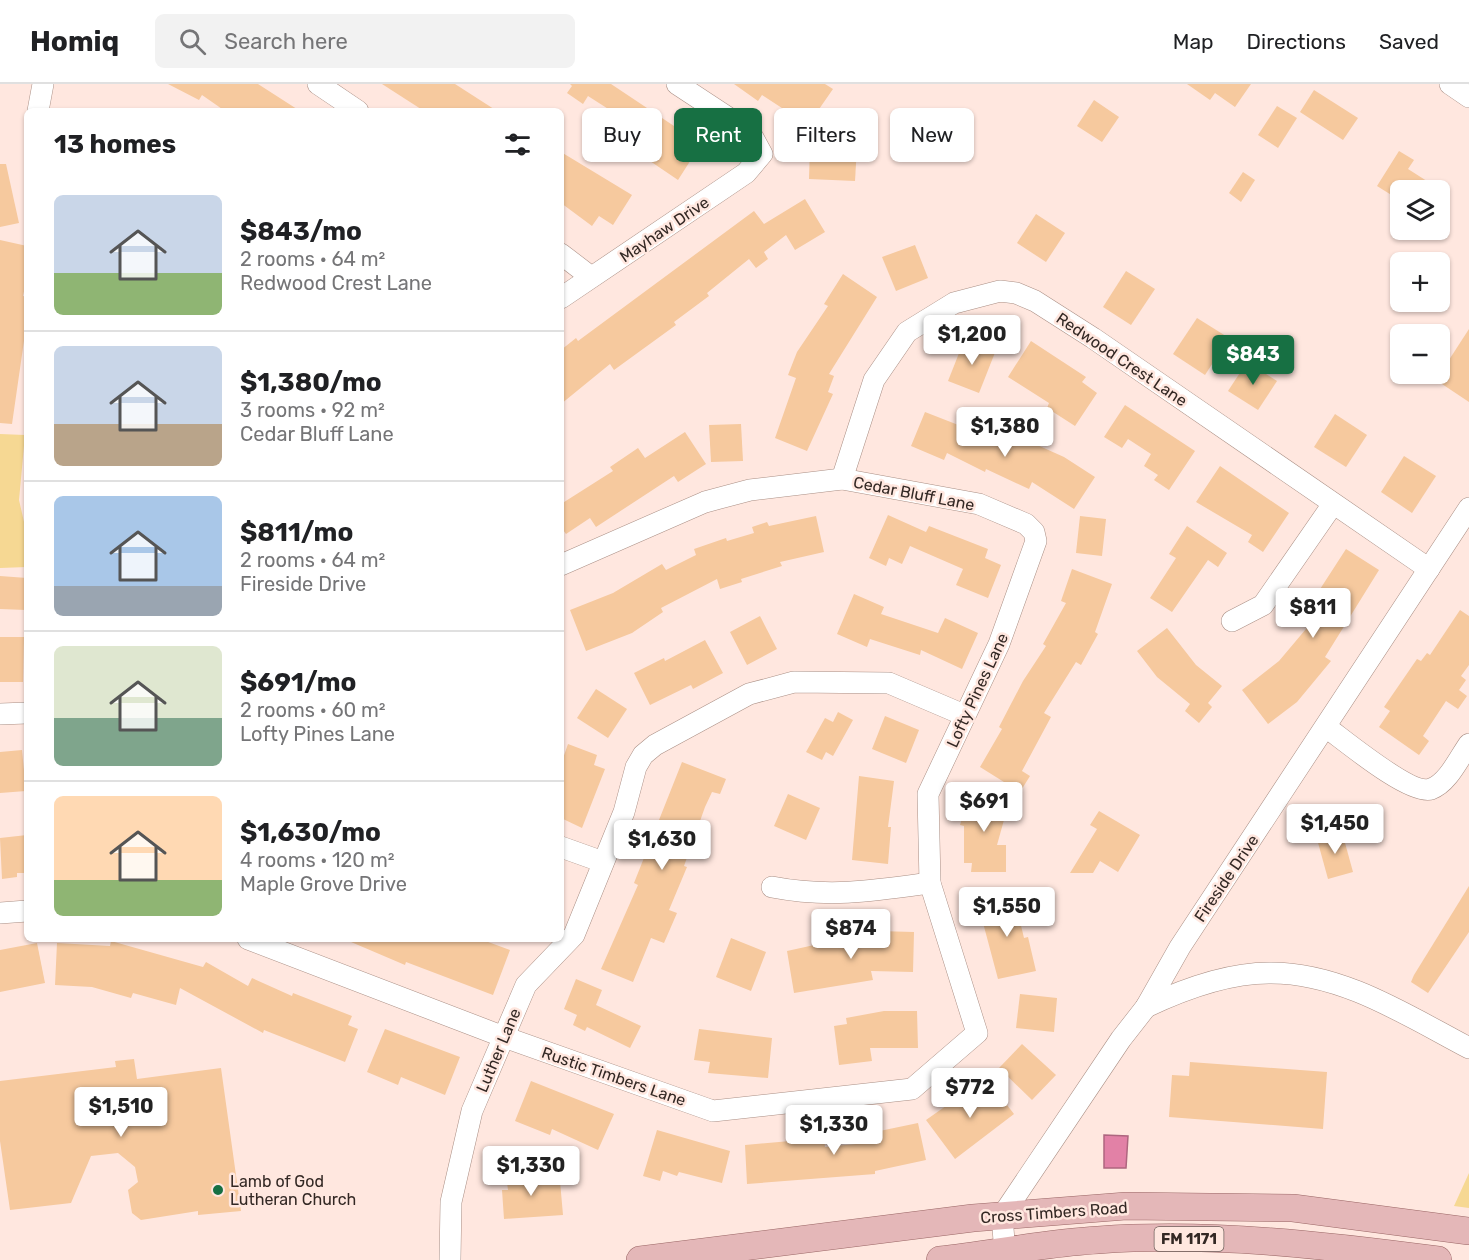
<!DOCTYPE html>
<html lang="en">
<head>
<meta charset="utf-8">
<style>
	:root { --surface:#fff; --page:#f2f2f2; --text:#202124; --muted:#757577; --line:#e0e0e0; --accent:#177043 }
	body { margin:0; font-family:Rubik,sans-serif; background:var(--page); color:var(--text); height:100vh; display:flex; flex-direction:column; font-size:22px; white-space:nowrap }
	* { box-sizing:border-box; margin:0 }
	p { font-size:20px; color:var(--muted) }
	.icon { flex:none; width:33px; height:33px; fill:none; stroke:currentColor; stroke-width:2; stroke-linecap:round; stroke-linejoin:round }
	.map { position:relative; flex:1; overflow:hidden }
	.details { position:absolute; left:24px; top:24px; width:540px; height:834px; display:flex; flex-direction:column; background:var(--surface); border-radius:9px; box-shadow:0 2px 4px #0004 }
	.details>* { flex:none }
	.top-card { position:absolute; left:582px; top:24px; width:570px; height:54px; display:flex; gap:12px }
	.fabs { position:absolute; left:1390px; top:96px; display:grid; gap:12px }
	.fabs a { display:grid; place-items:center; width:60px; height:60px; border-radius:9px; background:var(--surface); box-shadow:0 2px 4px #0004; font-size:30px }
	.price { position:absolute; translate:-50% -51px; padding:0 14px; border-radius:6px; background:#fff; color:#222; font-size:20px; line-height:39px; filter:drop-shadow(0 2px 3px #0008) }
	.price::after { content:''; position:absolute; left:50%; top:36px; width:18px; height:14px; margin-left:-9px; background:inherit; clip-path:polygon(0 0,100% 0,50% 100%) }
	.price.active { background:var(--accent); color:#fff }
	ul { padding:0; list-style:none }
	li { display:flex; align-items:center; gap:18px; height:150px; padding:0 30px }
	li+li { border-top:2px solid var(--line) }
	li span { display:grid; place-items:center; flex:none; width:168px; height:120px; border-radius:9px; color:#555 }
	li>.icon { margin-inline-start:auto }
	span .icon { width:72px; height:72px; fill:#fffc; stroke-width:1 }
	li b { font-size:26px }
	h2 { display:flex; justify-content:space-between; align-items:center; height:72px; padding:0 30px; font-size:26px }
	.tag { padding:0 21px; border-radius:9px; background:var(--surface); box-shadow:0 2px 4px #0004; font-size:21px; line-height:54px }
	.tag.active { background:var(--accent); color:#fff }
	header { display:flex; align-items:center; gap:36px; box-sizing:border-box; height:84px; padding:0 30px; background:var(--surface); border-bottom:2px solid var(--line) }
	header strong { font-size:28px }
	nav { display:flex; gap:33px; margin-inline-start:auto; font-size:21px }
	.search { width:420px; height:54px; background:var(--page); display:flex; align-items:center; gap:15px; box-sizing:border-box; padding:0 21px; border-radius:9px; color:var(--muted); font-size:22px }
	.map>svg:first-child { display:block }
	.green { fill:#f6d893 }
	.water { fill:#e281a6; stroke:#ae667f; stroke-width:1.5 }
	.building { fill:#f6c99e }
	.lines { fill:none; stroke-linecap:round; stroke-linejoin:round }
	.minor-casing { stroke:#aa8f85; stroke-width:22 }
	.major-casing { stroke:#9a6665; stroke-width:28 }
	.minor { stroke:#fff; stroke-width:21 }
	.major { stroke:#e4b7b8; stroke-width:27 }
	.poi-dot { fill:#177043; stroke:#ffe7df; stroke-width:2 }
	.labels { text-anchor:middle; stroke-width:5; stroke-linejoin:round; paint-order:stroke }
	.shield { fill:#ffe7df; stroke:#70615c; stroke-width:1.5 }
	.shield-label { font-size:15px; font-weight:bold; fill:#332824 }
	.street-label { font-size:16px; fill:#332824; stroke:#ffe7df }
	.poi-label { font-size:16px; fill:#332824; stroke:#ffe7df; text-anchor:start }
</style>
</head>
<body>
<header>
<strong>Homiq</strong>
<div class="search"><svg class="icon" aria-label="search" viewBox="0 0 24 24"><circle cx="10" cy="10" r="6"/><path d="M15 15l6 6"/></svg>Search here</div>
<nav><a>Map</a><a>Directions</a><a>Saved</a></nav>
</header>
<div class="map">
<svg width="1469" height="1176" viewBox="0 0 1469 1176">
	<rect width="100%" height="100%" fill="#ffe7df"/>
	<g class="green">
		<path d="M0 350 25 351 19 416 27 451V483L0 484Z"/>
		<path d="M1469 1089V1124L1454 1122Z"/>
	</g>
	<path class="water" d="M1104 1051 1128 1052 1126 1084H1104Z"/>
	<g class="building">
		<path d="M168 0H258L300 27H225L202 11 199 16Z"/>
		<path d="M382 0H455L497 27H424Z"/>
		<path d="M570 0H611L701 60 678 96 650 77 659 63 611 32 613 28 588 12 583 20 567 9 572 2Z"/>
		<path d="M734 0H825L833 5 808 41 762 11 758 17Z"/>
		<path d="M1187 0H1251L1235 23 1215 9 1210 16Z"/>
		<path d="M1314 6 1358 34 1343 56 1300 28Z"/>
		<path d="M1094 16 1119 33 1102 58 1077 42Z"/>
		<path d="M1277 22 1297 34 1278 64 1258 51Z"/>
		<path d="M810 61 857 63 855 97 809 95Z"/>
		<path d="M1399 67 1414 76 1408 85 1441 106H1401V117L1377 102Z"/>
		<path d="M561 68 632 111 613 141 599 132 592 142 561 119Z"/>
		<path d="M0 80H6L19 139 0 143Z"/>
		<path d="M1243 88 1255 96 1241 118 1229 109Z"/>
		<path d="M805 115 825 148 795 166 786 151 764 168 768 175 756 184 749 175 707 209 709 212 674 238 676 241 614 286 610 280 561 320V266L576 254 578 257 754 127 764 140Z"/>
		<path d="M1036 130 1065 149 1046 178 1017 159Z"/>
		<path d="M0 156 27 162V194L23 212 27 213V236L12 340 0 339Z"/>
		<path d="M915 161 928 194 896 207 882 173Z"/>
		<path d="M1126 187 1155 205 1131 241 1103 223Z"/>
		<path d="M843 190 877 213 829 290 834 292 828 308 833 310 807 367 775 354 796 294 788 291 797 268 828 222 824 220Z"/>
		<path d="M1197 234 1229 254 1205 291 1173 270Z"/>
		<path d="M1469 245V318L1436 296Z"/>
		<path d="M965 254 996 266 979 309 948 297Z"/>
		<path d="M1031 257 1086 293 1082 298 1097 309 1075 342 1047 324 1049 319 1008 293Z"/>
		<path d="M1247 278 1277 297 1258 326 1228 307Z"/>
		<path d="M1125 321 1195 367 1169 406 1154 396 1158 391 1144 382 1151 370 1128 355 1122 364 1104 353Z"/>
		<path d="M925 328 966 344 964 349 970 352 976 341 1013 360 1017 352 1064 373 1095 393 1074 425 1032 398 1029 405 986 385 985 388 947 369 944 376 911 362Z"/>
		<path d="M1335 330 1367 351 1346 383 1314 363Z"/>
		<path d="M741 340 743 377 711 378 709 341Z"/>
		<path d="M685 348 706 380 678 398 674 392 596 443 590 434 566 450 561 443V420L613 387 610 383 638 364 645 374Z"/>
		<path d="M1404 372 1436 392 1412 429 1381 408Z"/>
		<path d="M1220 382 1289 429 1263 468 1248 458 1252 451 1196 418Z"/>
		<path d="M888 431 926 448 929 442 988 465 985 474 1001 481 988 514 956 501 963 485 910 462 902 480 889 474 886 482 869 474Z"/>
		<path d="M816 432 824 468 780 478 782 482 741 495 742 498 720 505 717 495 661 524 663 528 632 549 586 567 570 526 613 509 662 480 666 486 696 471 694 465 726 454 727 457 754 449 752 443 767 438 769 442Z"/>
		<path d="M1080 432 1106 435 1102 472 1076 469Z"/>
		<path d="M1187 442 1227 469 1218 483 1208 476 1172 528 1150 514 1176 474 1169 470Z"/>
		<path d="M1346 465 1379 486 1325 573 1331 577 1297 618 1268 640 1242 606 1279 577 1311 539 1302 533Z"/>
		<path d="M1072 485 1112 500 1095 548 1098 550 1081 581 1076 578 1044 629 1051 633 1022 687 1030 692 1020 708 980 683 1002 645 999 643 1023 597 1046 562 1043 560 1066 519 1061 517Z"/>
		<path d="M0 492 27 494 26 526 0 525Z"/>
		<path d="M854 510 884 523 881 530 938 549 945 534 978 549 962 585 921 566 920 571 870 555 867 563 837 550Z"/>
		<path d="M1460 526 1469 532V581L1461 592 1466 596 1459 606 1467 612 1458 625 1446 617 1423 652 1429 657 1419 671 1379 643 1390 627 1384 623 1417 575 1421 577 1427 569 1430 571Z"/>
		<path d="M760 532 777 565 747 581 730 548Z"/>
		<path d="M1167 544 1196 581 1222 602 1208 619 1212 623 1199 639 1185 627 1190 620 1157 593 1137 567Z"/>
		<path d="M0 553H24L23 598H0Z"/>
		<path d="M705 556 723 589 693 605 691 601 650 621 634 589 664 574 665 577Z"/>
		<path d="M596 605 627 625 608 654 577 634Z"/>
		<path d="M838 628 853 636 833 672 826 668 822 676 806 668 825 634 833 638Z"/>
		<path d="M885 632 919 646 906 679 872 665Z"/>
		<path d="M568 660 597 671 594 681 605 685 582 744 561 734V680Z"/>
		<path d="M22 666 26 707 0 709V668Z"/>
		<path d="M682 678 726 695 720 710 712 708 705 723 684 782 687 783 669 826 677 829 664 859 651 854 633 898 601 885 638 801 634 799Z"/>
		<path d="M859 692 894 697 888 743H891L888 780 852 776Z"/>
		<path d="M970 707 1009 718 997 761H1006V788H971L972 779H964V742L960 741Z"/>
		<path d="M788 710 820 724 806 756 774 742Z"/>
		<path d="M1099 727 1140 751 1118 788 1100 777 1093 789H1070L1097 745 1090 741Z"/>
		<path d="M1342 748 1353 788 1328 795 1317 755Z"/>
		<path d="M27 751V789H17V793L2 795 0 754Z"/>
		<path d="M1469 802V848L1428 909 1411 898 1414 891Z"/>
		<path d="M1014 812 1024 854 1028 853 1036 887 998 895 978 820Z"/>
		<path d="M878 847 914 848 913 888 871 887 873 896 794 909 787 867Z"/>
		<path d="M731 854 766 868 751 907 716 893Z"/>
		<path d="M344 855H480L510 866 493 911 406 878 405 881Z"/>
		<path d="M111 857 203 883 206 878 248 902 252 894 292 912 293 909 352 932 348 941 358 945 345 978 264 946 263 949 180 904 176 921 133 909 131 914 92 903 55 901 57 859 110 862Z"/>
		<path d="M37 859 45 899 0 908V866Z"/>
		<path d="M576 895 602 906 596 921 641 942 630 964 587 943 585 947 573 941 577 931 564 925Z"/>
		<path d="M1020 910 1057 914 1054 948 1016 944Z"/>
		<path d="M884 927H917L918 964H870L872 977 839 981 834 942 847 940 846 934Z"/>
		<path d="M385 945 460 973 445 1011 401 993 398 1001 367 988Z"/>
		<path d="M699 945 772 954 768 994 708 989 710 978 694 976Z"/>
		<path d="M1022 960 1056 991 1032 1016 999 984Z"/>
		<path d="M134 975 137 995 221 984 241 1127 198 1131V1127L141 1136 132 1129 128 1106 138 1098 135 1083 118 1069 91 1072 71 1119 10 1126 0 1057V997L116 983 115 977Z"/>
		<path d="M1190 978 1327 988 1323 1045 1169 1033 1172 991 1189 992Z"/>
		<path d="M531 997 614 1030 598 1066 552 1045 550 1051 515 1037Z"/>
		<path d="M980 998 987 1008 993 1003 1014 1030 955 1075 926 1036Z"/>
		<path d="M918 1039 926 1076 875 1087V1090L747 1100 745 1061 824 1054 825 1063 856 1060 855 1048 870 1049Z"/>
		<path d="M657 1046 730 1067 722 1099 679 1088 677 1092 663 1087 660 1097 643 1092Z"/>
		<path d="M533 1089V1093L546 1092 547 1098 560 1097 563 1131 504 1135 502 1106H508L506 1091Z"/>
	</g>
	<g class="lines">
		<defs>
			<g id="minor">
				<path d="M318 0 358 27"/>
				<path d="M1450 0 1469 13"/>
				<path d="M38 27 43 0"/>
				<path d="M561 170 591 193"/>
				<path d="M561 214 746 89 762 70 750 48 677 0"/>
				<path d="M842 395 874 296 907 248 954 219 1000 207 1016 209 1035 217 1093 254 1429 485"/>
				<path d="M1232 537 1263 521 1333 420"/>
				<path d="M0 630 27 629"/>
				<path d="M1326 643C1344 656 1411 712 1431 705 1448 699 1459 674 1469 660"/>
				<path d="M561 763 603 778"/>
				<path d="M772 803C829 814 873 807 930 799"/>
				<path d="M0 829 27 827"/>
				<path d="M248 855 504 953 713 1027 912 1005 977 949 930 799 928 710 999 560 1036 457 1034 448 1026 440 979 420 842 395 750 406 705 418 561 481"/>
				<path d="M1146 923C1184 905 1227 889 1269 889 1341 888 1408 932 1469 964"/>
				<path d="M1005 1169 1002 1132 1121 955 1146 923 1180 863 1469 424"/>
				<path d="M450 1176 451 1118 472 1027 526 901 574 851 624 728 636 683 643 671 655 661 749 610 794 598 889 599 964 631"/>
			</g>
			<g id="major">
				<path d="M640 1176 973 1134 1126 1122 1293 1124 1469 1147"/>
				<path d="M940 1176C992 1170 1045 1159 1098 1156 1211 1148 1325 1161 1438 1176"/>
			</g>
		</defs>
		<use href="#minor" class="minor-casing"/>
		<use href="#major" class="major-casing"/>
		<use href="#minor" class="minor"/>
		<use href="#major" class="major"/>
	</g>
	<circle class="poi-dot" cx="218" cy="1106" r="6"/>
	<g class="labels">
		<rect class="shield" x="1154.5" y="1143" width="69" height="24" rx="4.5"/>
		<g class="shield-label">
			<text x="1189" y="1160">FM 1171</text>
		</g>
		<g class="street-label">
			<text transform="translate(664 145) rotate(-34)" y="6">Mayhaw Drive</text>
			<text transform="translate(1122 275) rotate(34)" y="6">Redwood Crest Lane</text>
			<text transform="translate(914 409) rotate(11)" y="6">Cedar Bluff Lane</text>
			<text transform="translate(977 606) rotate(-65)" y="6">Lofty Pines Lane</text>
			<text transform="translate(1226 794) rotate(-56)" y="6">Fireside Drive</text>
			<text transform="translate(498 966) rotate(-67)" y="6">Luther Lane</text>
			<text transform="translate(614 992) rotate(19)" y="6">Rustic Timbers Lane</text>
			<text transform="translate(1054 1128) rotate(-4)" y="6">Cross Timbers Road</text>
		</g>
		<g class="poi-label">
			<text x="230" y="1103">Lamb of God<tspan x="230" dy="18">Lutheran Church</tspan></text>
		</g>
	</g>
</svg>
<div class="fabs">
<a><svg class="icon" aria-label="layers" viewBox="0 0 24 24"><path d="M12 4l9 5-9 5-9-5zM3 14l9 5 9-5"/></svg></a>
<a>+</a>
<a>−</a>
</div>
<b class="price" style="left:972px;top:282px">$1,200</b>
<b class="price active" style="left:1253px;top:302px">$843</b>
<b class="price" style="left:1005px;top:374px">$1,380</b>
<b class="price" style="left:1313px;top:555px">$811</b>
<b class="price" style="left:984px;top:749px">$691</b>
<b class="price" style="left:1335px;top:771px">$1,450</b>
<b class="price" style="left:662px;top:787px">$1,630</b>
<b class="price" style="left:1007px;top:854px">$1,550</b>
<b class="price" style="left:851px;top:876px">$874</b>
<b class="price" style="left:970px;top:1035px">$772</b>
<b class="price" style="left:121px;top:1054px">$1,510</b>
<b class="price" style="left:834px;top:1072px">$1,330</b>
<b class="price" style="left:531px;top:1113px">$1,330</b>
<div class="top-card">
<a class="tag">Buy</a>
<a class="tag active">Rent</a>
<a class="tag">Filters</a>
<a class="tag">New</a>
</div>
<section class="details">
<h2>13 homes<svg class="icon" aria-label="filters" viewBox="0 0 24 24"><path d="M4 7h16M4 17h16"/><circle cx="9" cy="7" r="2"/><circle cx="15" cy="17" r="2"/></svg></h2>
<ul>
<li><span style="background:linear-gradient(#c9d6e8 65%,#8fb573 0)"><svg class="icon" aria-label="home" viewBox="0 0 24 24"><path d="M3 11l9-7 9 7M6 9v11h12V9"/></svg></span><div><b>$843/mo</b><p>2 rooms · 64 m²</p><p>Redwood Crest Lane</p></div></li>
<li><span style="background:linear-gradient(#c9d6e8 65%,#b9a48a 0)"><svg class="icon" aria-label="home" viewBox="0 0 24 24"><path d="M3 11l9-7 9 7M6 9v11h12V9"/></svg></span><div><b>$1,380/mo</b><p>3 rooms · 92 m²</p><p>Cedar Bluff Lane</p></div></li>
<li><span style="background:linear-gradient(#a9c7e8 75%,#9aa5b1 0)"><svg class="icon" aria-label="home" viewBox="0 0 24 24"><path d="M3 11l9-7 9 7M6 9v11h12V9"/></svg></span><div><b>$811/mo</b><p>2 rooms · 64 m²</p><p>Fireside Drive</p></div></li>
<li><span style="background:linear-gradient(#dfe7d0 60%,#7fa58c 0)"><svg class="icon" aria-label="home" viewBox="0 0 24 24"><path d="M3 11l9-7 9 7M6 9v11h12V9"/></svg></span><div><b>$691/mo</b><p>2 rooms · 60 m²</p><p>Lofty Pines Lane</p></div></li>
<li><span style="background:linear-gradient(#ffd9b3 70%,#8fb573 0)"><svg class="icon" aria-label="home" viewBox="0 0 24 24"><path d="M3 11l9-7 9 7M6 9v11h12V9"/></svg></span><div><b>$1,630/mo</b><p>4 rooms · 120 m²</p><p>Maple Grove Drive</p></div></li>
</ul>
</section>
</div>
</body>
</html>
